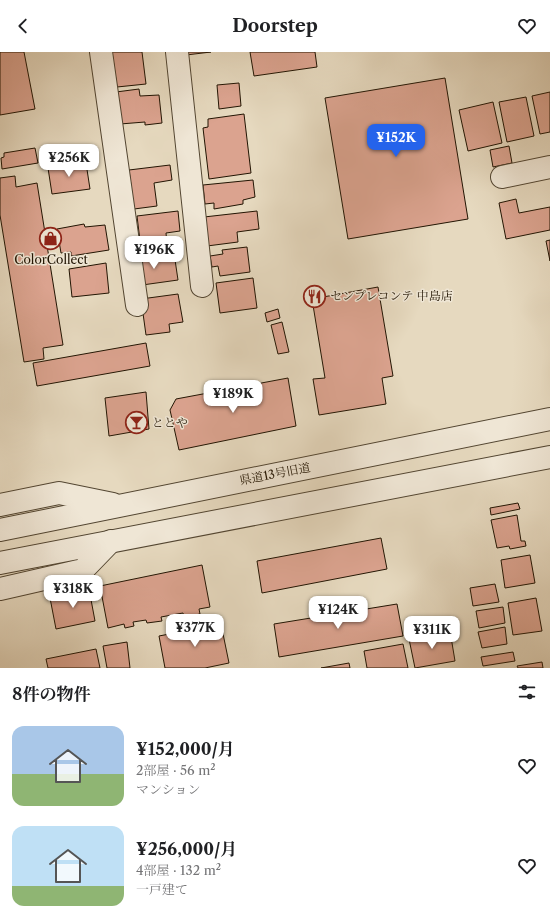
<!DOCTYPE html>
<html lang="ja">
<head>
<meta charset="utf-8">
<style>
	:root { --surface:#fff; --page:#f2f2f2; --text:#202124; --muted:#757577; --accent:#2563eb }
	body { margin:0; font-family:"Libre Caslon Text","Noto Serif JP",serif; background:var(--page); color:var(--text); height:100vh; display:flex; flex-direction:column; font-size:15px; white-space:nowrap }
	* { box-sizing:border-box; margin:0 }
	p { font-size:13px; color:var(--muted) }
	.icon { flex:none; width:22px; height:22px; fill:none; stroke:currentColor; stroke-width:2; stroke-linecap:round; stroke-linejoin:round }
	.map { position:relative; height:616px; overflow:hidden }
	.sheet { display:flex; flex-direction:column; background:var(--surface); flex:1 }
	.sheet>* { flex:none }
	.price { position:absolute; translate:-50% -34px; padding:0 9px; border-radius:8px; background:#fff; color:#222; font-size:13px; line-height:26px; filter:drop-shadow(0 1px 2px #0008) }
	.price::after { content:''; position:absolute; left:50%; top:24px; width:12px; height:9px; margin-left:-6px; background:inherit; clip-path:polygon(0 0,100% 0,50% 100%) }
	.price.current { background:var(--accent); color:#fff }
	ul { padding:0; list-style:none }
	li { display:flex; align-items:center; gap:12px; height:100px; padding:0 12px }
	li span { display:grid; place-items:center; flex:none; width:112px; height:80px; border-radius:12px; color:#555 }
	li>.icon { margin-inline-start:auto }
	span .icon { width:48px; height:48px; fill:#fffc; stroke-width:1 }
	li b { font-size:17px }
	h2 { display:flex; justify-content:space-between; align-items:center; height:48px; padding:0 12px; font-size:17px }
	header { display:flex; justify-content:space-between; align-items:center; height:52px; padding:0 12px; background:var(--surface); font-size:18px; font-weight:700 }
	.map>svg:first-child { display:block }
	.building { fill:#dba38f; stroke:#221503 }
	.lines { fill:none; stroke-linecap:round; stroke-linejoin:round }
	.minor-casing { stroke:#534632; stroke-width:24 }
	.minor { stroke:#efe6d5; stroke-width:22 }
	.labels { text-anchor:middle; stroke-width:3; stroke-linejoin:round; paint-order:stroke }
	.poi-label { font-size:12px; fill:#221503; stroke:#efe6d5; text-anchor:start }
	.street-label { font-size:12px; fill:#221503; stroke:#efe6d5 }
</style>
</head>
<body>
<header><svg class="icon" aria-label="back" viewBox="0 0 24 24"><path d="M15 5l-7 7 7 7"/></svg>Doorstep<svg class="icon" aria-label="heart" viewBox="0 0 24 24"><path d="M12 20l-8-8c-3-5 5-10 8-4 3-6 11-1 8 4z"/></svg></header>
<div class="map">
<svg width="550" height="616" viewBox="0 0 550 616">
	<rect width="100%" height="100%" fill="#e6d9bf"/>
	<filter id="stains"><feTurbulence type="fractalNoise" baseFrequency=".005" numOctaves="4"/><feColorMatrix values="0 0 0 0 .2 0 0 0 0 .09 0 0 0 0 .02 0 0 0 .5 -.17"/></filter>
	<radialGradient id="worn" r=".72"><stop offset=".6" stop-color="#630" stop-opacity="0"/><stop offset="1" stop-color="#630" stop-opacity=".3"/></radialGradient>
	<g class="building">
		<path d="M0 0H24L35 57 0 63Z"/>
		<path d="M112 0H142L146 32 117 35Z"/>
		<path d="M186 0H211L186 3Z"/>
		<path d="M250 0H315L317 15 254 24Z"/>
		<path d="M445 26 468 167 348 187 325 46Z"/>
		<path d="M239 31 241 54 219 57 217 33Z"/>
		<path d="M139 37 140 44 159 43 162 71 145 73V70L120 72 116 40Z"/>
		<path d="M550 40V80L540 82 532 44Z"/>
		<path d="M526 45 534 84 507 90 499 50Z"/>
		<path d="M493 50 502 91 468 99 459 58Z"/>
		<path d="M244 62 251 121 209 127 203 76 208 75V67Z"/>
		<path d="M509 94 512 111 493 115 490 98Z"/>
		<path d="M35 96 38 111 2 117 1 106 4 105V101Z"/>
		<path d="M86 111 90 137 52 142 48 116Z"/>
		<path d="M170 113 172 128 154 131 157 154 134 157 129 118Z"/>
		<path d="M15 124 16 135 37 131 63 293 43 296 44 307 24 310 0 163V126Z"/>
		<path d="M253 128 255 145 243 148V152L214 157V151L205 152 203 133Z"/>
		<path d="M516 147 519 161 550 155V178L506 187 499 151Z"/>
		<path d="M178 159 180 179 166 181 167 193 141 197 137 164Z"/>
		<path d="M257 159 259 177 237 180 238 190 207 194 204 165Z"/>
		<path d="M84 172 85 175 105 173 109 198 71 204V200L61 201 57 177Z"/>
		<path d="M550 188V209L546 189Z"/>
		<path d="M247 195 250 220 220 224 218 214 212 215 210 204 223 202 222 198Z"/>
		<path d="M174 201 178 228 135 234 131 207Z"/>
		<path d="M106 211 109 241 72 245 69 217Z"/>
		<path d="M253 226 257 256 220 261 216 231Z"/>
		<path d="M378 235 393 324 382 326 386 352 319 363 313 327 325 326 312 247Z"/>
		<path d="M178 242 183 270 169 272 170 280 146 283 141 247Z"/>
		<path d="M278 257 280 266 267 270 265 261Z"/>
		<path d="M282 270 289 300 278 302 271 273Z"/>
		<path d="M146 291 150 314 37 334 33 311Z"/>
		<path d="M288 326 296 374 179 398 170 358 176 347Z"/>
		<path d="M146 340 149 377 109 384 105 346Z"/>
		<path d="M518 451 520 457 491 463 490 456Z"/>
		<path d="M517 463 521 489H525L526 494 510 497 509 494 497 496 491 468Z"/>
		<path d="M381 486 387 517 262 541 257 509Z"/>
		<path d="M530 503 535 531 505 536 501 508Z"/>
		<path d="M202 513 210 555 199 557 200 562 184 565 183 561 161 565 162 569 147 571 146 568 133 570 134 574 125 576 124 572 108 576 100 534Z"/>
		<path d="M495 532 499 550 473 554 470 536Z"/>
		<path d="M89 537 95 569 56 577 50 546Z"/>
		<path d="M536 546 542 579 513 583 508 551Z"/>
		<path d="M397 552 403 584 279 605 274 572Z"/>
		<path d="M503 555 505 571 479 576 476 559Z"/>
		<path d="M221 572 229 611 205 616H165L159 584Z"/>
		<path d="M505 575 507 592 482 596 478 580Z"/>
		<path d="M450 579 455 609 415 616 409 587Z"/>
		<path d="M127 590 130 616H107L103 594Z"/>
		<path d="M403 592 408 616H367L364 599Z"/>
		<path d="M96 597 100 616H48L46 607Z"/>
		<path d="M513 600 515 609 483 614 481 605Z"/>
		<path d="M542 610 543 616H518L517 614Z"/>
		<path d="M349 611 350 616H321Z"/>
	</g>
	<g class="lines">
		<defs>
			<g id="minor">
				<path d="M101 0 137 253"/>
				<path d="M177 0 202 234"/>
				<path d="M502 125 550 115"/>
				<path d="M0 453 59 441 113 452"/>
				<path d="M0 478 550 367"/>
				<path d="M0 511 550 405"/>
				<path d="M0 537 83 518 111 489"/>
			</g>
		</defs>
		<use href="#minor" class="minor-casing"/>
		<use href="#minor" class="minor"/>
	</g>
	<defs>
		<symbol id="shop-ring" viewBox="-11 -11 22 22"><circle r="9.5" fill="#efe6d5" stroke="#8f2418" stroke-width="1.5"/><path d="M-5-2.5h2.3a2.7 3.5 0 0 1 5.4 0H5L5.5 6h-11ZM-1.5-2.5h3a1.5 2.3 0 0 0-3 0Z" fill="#8f2418"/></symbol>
		<symbol id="restaurant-ring" viewBox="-11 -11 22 22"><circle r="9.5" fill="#efe6d5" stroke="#8f2418" stroke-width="1.5"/><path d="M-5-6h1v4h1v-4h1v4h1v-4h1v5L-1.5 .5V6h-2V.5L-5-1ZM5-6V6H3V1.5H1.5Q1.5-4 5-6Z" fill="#8f2418"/></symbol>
		<symbol id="bar-ring" viewBox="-11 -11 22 22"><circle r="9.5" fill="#efe6d5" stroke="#8f2418" stroke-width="1.5"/><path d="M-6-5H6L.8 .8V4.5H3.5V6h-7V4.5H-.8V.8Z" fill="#8f2418"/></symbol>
	</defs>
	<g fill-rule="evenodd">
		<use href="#shop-ring" x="38" y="174" width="25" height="25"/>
		<use href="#restaurant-ring" x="302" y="232" width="25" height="25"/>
		<use href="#bar-ring" x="124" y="358" width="25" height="25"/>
	</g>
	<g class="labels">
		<g class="poi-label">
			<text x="51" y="212" text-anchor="middle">ColorCollect</text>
			<text x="330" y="248">センプレコンテ 中島店</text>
			<text x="152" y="375">ととや</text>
		</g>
		<g class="street-label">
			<text transform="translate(275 422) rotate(-11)" y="4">県道13号旧道</text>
		</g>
	</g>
	<rect width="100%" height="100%" filter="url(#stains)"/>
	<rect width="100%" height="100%" fill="url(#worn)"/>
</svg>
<b class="price current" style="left:396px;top:106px">¥152K</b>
<b class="price" style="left:69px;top:126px">¥256K</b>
<b class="price" style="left:154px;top:218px">¥196K</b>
<b class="price" style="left:233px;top:362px">¥189K</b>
<b class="price" style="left:73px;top:557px">¥318K</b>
<b class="price" style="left:338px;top:578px">¥124K</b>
<b class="price" style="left:195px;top:596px">¥377K</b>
<b class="price" style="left:432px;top:598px">¥311K</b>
</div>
<section class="sheet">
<h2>8件の物件<svg class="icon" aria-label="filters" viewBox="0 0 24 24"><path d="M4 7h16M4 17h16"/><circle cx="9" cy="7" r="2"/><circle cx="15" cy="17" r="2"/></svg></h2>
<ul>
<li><span style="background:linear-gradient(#a9c7e8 60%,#8fb573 0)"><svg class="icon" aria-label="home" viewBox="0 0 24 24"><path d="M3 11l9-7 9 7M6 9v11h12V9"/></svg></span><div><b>¥152,000/月</b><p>2部屋 · 56 m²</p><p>マンション</p></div><svg class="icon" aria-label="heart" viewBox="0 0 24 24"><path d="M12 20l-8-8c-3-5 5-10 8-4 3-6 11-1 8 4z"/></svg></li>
<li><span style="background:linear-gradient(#bfe0f5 75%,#8fb573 0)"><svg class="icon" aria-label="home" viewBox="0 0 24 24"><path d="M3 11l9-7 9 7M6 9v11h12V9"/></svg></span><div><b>¥256,000/月</b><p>4部屋 · 132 m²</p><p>一戸建て</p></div><svg class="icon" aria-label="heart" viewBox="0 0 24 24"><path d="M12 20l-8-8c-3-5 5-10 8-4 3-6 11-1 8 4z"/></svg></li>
</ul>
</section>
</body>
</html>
